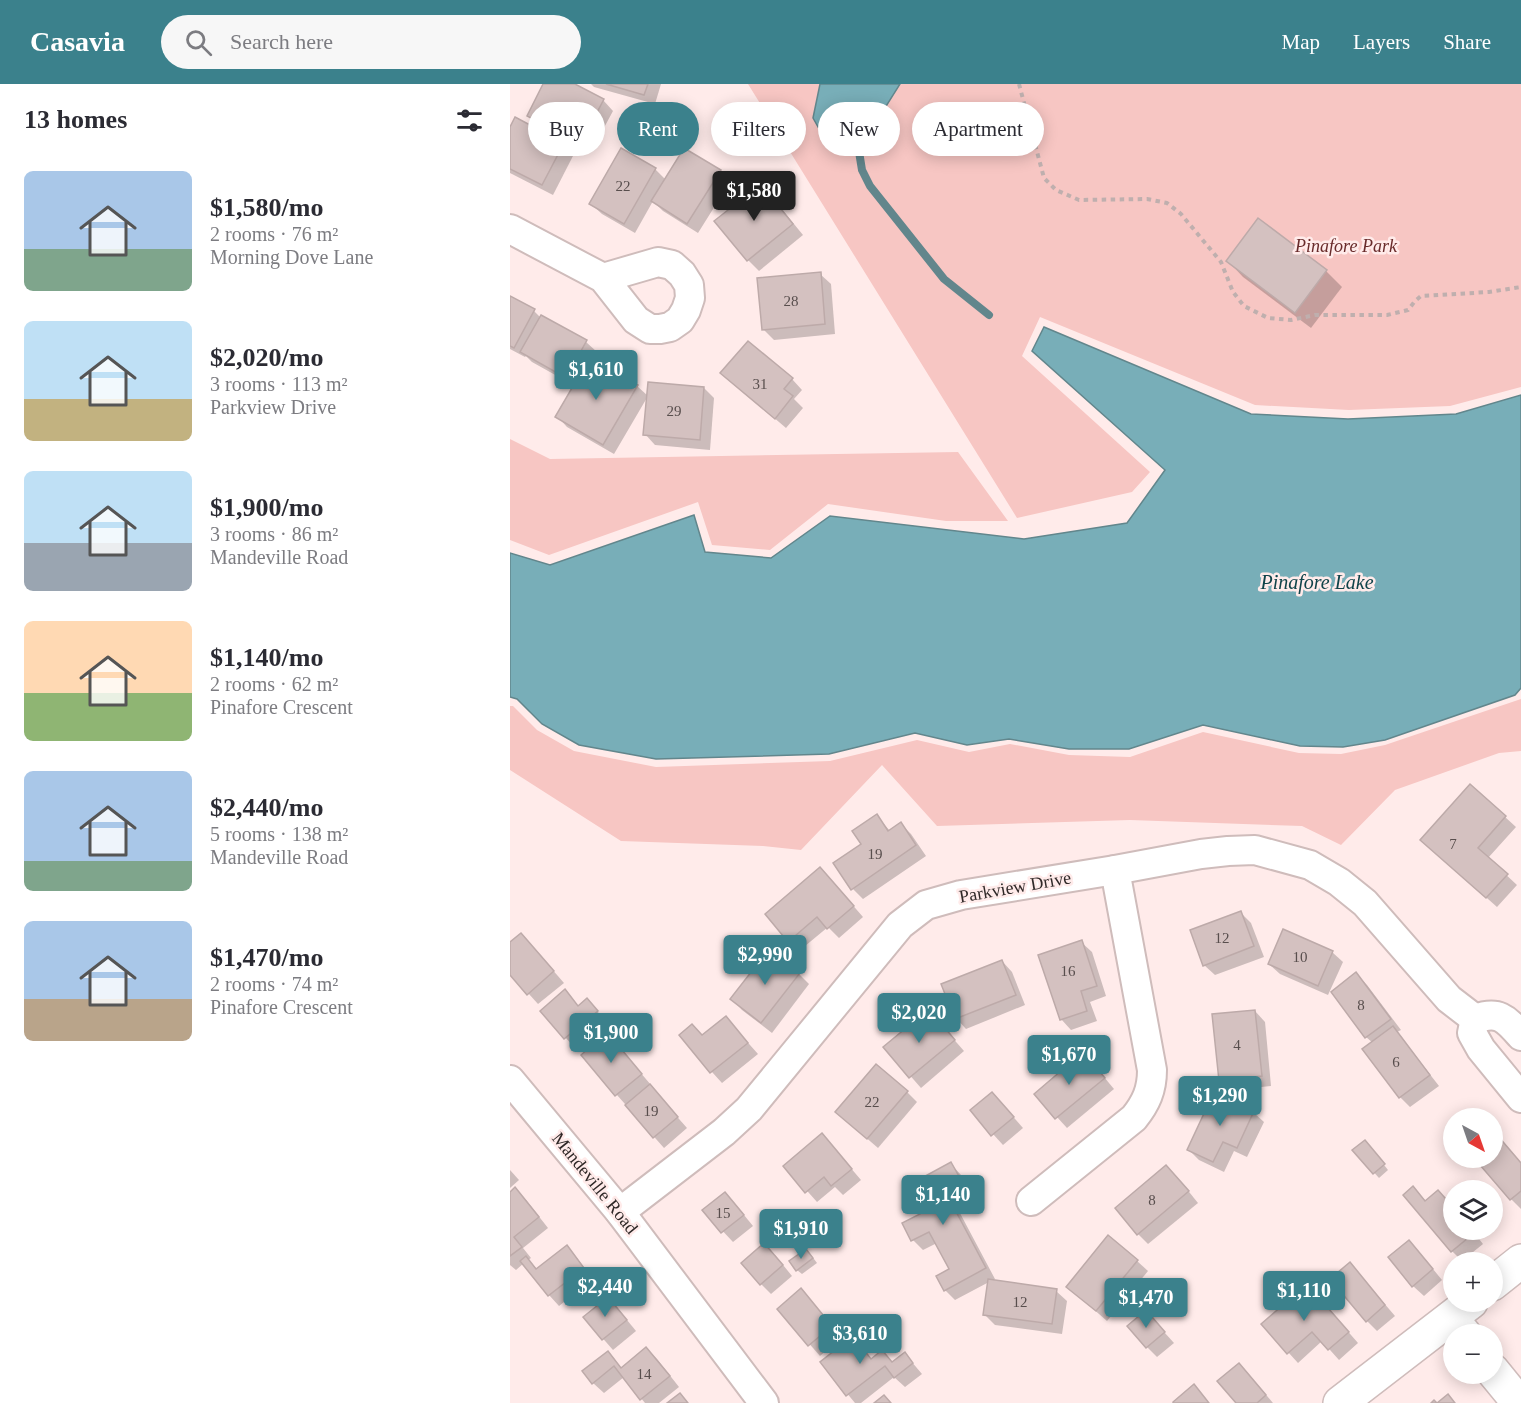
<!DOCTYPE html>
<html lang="en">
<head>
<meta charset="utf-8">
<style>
	:root { --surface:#fff; --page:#f7f7f7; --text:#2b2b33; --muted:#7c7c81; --accent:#3b818c }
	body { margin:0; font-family:"Times New Roman",serif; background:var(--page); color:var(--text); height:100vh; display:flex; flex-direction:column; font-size:22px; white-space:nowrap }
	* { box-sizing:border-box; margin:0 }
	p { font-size:20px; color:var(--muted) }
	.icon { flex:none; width:33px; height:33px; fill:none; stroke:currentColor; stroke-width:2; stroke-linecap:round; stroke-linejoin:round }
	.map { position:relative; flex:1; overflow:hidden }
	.panel { display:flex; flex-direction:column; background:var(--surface); width:510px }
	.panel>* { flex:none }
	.banner { position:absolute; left:18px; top:18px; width:570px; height:54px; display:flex; gap:12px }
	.needle { width:39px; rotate:140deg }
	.tools { position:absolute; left:933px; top:1024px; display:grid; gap:12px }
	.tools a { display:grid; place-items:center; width:60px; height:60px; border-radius:50%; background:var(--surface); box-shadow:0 3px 15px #0003; font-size:30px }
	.price { position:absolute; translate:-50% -51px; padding:0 14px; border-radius:6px; background:var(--accent); color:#fff; font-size:20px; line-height:39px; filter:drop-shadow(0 2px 3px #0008) }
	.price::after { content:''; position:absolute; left:50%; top:36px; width:18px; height:14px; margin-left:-9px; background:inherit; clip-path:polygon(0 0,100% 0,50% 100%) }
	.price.selected { background:#222; color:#fff }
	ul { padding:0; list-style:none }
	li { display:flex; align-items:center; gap:18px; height:150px; padding:0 24px }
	li span { display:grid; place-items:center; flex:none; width:168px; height:120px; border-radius:9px; color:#555 }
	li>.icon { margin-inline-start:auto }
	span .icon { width:72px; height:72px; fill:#fffc; stroke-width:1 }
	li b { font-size:26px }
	h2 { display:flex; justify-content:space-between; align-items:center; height:72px; padding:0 24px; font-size:26px }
	.tag { padding:0 21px; border-radius:27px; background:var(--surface); box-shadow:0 3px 15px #0003; font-size:21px; line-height:54px }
	.tag.selected { background:var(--accent); color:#fff }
	header { display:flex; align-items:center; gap:36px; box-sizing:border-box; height:84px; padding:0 30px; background:var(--accent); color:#fff }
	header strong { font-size:28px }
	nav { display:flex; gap:33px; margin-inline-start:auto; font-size:21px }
	.search { width:420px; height:54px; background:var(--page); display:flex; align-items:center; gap:15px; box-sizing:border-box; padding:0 21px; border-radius:33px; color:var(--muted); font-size:22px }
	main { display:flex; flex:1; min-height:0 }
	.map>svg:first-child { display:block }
	.green { fill:#f7c6c3 }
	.water { fill:#78aeb8; stroke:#62868c; stroke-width:1.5 }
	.shadow { fill:#0003 }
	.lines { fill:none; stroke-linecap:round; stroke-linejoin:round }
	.stream { stroke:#62868c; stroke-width:8 }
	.building { fill:#d4c1c0; stroke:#bdaaa9; stroke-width:1.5 }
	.minor-casing { stroke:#cfbcbb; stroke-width:32 }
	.tertiary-casing { stroke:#cfbcbb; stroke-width:36 }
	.secondary-casing { stroke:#cfbcbb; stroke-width:36 }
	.path { stroke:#bfafae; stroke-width:4; stroke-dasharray:4.5 4.5; stroke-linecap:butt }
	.minor { stroke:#fff; stroke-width:28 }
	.tertiary { stroke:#fff; stroke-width:33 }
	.secondary { stroke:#fff; stroke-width:33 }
	.labels { text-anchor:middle; stroke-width:5; stroke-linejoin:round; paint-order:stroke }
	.number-label { font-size:15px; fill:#584e4d }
	.park-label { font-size:18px; font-style:italic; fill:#692b2b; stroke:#ffebea }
	.street-label { font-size:18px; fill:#2f2827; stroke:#ffebea }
	.water-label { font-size:20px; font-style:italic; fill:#10434a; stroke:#ffebea }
</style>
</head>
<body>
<header>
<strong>Casavia</strong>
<div class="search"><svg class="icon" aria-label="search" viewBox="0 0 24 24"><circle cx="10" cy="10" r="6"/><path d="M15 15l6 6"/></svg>Search here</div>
<nav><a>Map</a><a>Layers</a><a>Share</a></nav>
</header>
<main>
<section class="panel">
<h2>13 homes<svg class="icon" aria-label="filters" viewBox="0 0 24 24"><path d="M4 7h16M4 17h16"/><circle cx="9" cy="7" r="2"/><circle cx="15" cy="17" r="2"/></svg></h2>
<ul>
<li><span style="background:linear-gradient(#a9c7e8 65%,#7fa58c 0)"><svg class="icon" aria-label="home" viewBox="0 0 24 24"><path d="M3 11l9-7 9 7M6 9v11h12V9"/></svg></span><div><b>$1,580/mo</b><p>2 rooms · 76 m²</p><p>Morning Dove Lane</p></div></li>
<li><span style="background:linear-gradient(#bfe0f5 65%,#c2b280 0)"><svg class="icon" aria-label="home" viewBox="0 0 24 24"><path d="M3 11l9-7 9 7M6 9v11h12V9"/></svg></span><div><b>$2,020/mo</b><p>3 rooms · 113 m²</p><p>Parkview Drive</p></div></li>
<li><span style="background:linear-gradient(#bfe0f5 60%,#9aa5b1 0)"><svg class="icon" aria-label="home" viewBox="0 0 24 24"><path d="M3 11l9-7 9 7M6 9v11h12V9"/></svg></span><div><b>$1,900/mo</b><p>3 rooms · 86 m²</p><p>Mandeville Road</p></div></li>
<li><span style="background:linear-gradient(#ffd9b3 60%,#8fb573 0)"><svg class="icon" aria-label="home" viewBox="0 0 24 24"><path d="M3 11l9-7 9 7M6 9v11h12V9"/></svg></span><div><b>$1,140/mo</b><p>2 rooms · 62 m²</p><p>Pinafore Crescent</p></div></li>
<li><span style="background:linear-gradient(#a9c7e8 75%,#7fa58c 0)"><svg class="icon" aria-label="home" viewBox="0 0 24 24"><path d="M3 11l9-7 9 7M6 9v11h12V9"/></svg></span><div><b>$2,440/mo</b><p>5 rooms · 138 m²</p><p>Mandeville Road</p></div></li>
<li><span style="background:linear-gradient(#a9c7e8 65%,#b9a48a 0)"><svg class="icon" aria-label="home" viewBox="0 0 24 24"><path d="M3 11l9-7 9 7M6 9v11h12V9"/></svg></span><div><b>$1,470/mo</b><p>2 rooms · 74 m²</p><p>Pinafore Crescent</p></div></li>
</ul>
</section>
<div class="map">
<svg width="1011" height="1319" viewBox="0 0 1011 1319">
	<rect width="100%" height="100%" fill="#ffebea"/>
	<g class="green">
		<path d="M238 0H1011V303L940 322 839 326 745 321 530 233 512 272 640 388 622 408 507 434Z"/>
		<path d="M0 355 40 375 448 368 498 437H436L318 420 260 466 202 461 188 418 39 471 0 456Z"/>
		<path d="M1011 615V667L989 669 885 706 831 761 792 742 620 736 427 742 372 681 291 766 253 762 111 757 0 686V622H3L27 646 64 667 146 683 320 677 407 656 459 668 500 660 559 671 620 673 693 648 789 669 831 670 875 661Z"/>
	</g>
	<g class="water">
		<path d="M310 0H390L363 43 347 52 329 59 312 50 303 34Z"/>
		<path d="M534 243 741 330 838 335 946 330 1011 311V604L1005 611 875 656 833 663 790 662 693 641 619 665H559L499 655 457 661 405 649 319 670 146 675 69 661 32 640 7 615 0 613V469L40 481 184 431 195 468 261 474 320 432 514 455 617 439 655 386 522 267Z"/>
	</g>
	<g class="shadow">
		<path d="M35 0H61L93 16 103 27 82 66 48 48 47 51 29 42 18 32Z"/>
		<path d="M81 0H151L145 20 84 3Z"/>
		<path d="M6 35 54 60 64 70 43 111 0 89V46Z"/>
		<path d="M145 85 156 96 210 88 220 98 188 149 153 127 143 117 125 149 92 130 81 120Z"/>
		<path d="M251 102 261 112 293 151 249 187 238 176 207 138Z"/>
		<path d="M748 136 816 187 832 203 801 244 733 193 718 177Z"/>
		<path d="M310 190 321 200 325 250 264 256 253 245Z"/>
		<path d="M0 213 24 227 31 234 76 258 87 268 83 276 127 302 138 312 104 370 57 343 47 332 65 302 22 278 16 272 15 273 0 265Z"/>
		<path d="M282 295 292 306 284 315 293 324 276 344 223 299Z"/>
		<path d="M194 304 204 314 200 366 145 361 135 350Z"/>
		<path d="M961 702 1006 743 978 774 1007 801 987 823 923 766Z"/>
		<path d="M367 732 380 747 391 740 401 750 416 772 353 815 343 805 353 760Z"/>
		<path d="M320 795 353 833 329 854 318 843 289 867 279 857Z"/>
		<path d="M731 829 741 839 754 873 705 891 694 881Z"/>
		<path d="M571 858 582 868 596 912 580 918 587 937 561 946 551 935Z"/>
		<path d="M0 860 21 861 54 899 28 920 0 889Z"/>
		<path d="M822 868 833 878 818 911 770 890 759 880Z"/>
		<path d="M492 877 502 888 515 921 456 945 446 934Z"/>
		<path d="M289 890 299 900 262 949 232 926 222 915Z"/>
		<path d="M846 890 857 901 891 946 887 948 929 1002 900 1023 890 1013 863 959 856 953Z"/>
		<path d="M55 908 69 923 87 927 97 938 65 964 55 953Z"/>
		<path d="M419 927 454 967 411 1004 375 963Z"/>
		<path d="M745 927 755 938 761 1002 721 1006 710 996Z"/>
		<path d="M216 934 248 970 212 999 202 988 171 951 192 952Z"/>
		<path d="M107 961 141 1001 140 1002 177 1044 154 1064 107 1011 73 971Z"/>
		<path d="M584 981 604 1005 557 1044 526 1010Z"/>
		<path d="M397 1008 407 1018 368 1064 338 1038Z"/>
		<path d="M492 1020 513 1044 493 1061 462 1027Z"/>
		<path d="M743 1028 754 1038 737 1073 724 1067 714 1088 689 1076 679 1066Z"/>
		<path d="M322 1062 351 1096 333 1111 325 1103 307 1118 275 1082Z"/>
		<path d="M859 1062 878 1086 869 1094 844 1066Z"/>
		<path d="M966 1074 1011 1080V1125L1001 1115Z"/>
		<path d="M441 1080 451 1091 460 1107 443 1116 485 1195 480 1197 546 1207 557 1217 552 1250 485 1241 474 1230 479 1198 445 1216 435 1206 441 1185 427 1159 413 1166 403 1156 412 1130Z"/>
		<path d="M0 1086 9 1096 0 1104Z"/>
		<path d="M667 1093 688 1119 638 1160 628 1150Z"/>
		<path d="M5 1105 16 1116 38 1144 13 1164 21 1174 18 1176 28 1186 57 1163 67 1174 83 1195 49 1222 39 1211 14 1179 6 1186 0 1181V1110Z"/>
		<path d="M913 1114 944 1146H962L973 1160 952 1177 942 1167Z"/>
		<path d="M225 1120 243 1142 223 1158 194 1127Z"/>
		<path d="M909 1168 932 1196 914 1212 903 1202Z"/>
		<path d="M265 1171 282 1192 261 1210 251 1200Z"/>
		<path d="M301 1171 307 1179 292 1190 287 1186Z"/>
		<path d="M627 1177 638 1187 597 1237 558 1203Z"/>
		<path d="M850 1191 885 1232 867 1247 857 1237Z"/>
		<path d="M807 1212 848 1259 829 1276 812 1257 788 1279 778 1268Z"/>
		<path d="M301 1217 331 1253 310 1272 269 1225Z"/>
		<path d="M108 1225 126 1247 103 1266 75 1234Z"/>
		<path d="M636 1228 664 1259 647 1273 637 1263Z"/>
		<path d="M343 1254 362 1276 383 1279 395 1270 412 1290 395 1303 384 1293 351 1319H345L312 1279Z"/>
		<path d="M136 1265 147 1275 169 1303 149 1319H135L114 1293 94 1309 83 1299 98 1269 112 1285Z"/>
		<path d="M729 1281 739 1291 763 1319H728Z"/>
	</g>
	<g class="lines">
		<path class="stream" d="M345 43 352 86 360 102 434 195 479 231"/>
	</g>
	<g class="building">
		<path d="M33 0H65L94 15 72 57 38 39 36 42 17 32Z"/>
		<path d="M96 0H138L134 11Z"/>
		<path d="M5 33 54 59 32 101 0 85V43Z"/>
		<path d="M111 64 146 84 114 140 79 120Z"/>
		<path d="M174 64 211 86 177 140 141 117Z"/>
		<path d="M251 100 283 140 237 177 204 137Z"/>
		<path d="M748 134 817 186 785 229 716 177Z"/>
		<path d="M311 188 315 240 252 246 247 194Z"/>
		<path d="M0 212 25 225 4 264 0 262Z"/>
		<path d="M31 231 77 256 56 294 10 268Z"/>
		<path d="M238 257 283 294 274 305 283 312 265 335 210 289Z"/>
		<path d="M80 273 128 301 93 361 45 333Z"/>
		<path d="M138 298 194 303 190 356 133 351Z"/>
		<path d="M960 700 996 732 968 764 998 790 976 814 910 756Z"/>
		<path d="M367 730 378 747 391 738 406 761 341 806 323 779 351 760 342 747Z"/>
		<path d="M310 783 344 822 317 845 307 833 278 858 255 830Z"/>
		<path d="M731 827 744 862 693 882 680 846Z"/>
		<path d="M773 845 823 867 808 902 758 880Z"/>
		<path d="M11 849 44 887 17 911 0 891V858Z"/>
		<path d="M572 856 587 902 571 907 577 927 550 936 528 871Z"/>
		<path d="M259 865 290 889 251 939 220 915Z"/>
		<path d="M492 876 506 911 445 935 431 900Z"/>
		<path d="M846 888 881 935 855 954 821 908Z"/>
		<path d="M55 905 68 922 77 914 88 927 54 955 30 927Z"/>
		<path d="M419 925 445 956 399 994 373 963Z"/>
		<path d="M745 926 752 992 709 997 702 930Z"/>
		<path d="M216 932 238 959 200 989 169 951 182 940 192 951Z"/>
		<path d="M883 942 920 991 889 1014 852 965Z"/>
		<path d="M97 948 132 990 105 1012 71 971Z"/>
		<path d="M573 968 595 994 545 1035 524 1010Z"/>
		<path d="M366 980 398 1007 357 1055 325 1028Z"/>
		<path d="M140 1000 168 1033 143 1054 115 1021Z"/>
		<path d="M482 1008 504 1033 481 1052 460 1026Z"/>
		<path d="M704 1008 744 1027 727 1064 713 1058 703 1078 677 1066Z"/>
		<path d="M312 1049 342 1085 321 1102 314 1093 295 1109 273 1082Z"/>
		<path d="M988 1052 1011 1079V1107L1000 1116 964 1074H982V1056Z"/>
		<path d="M855 1056 875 1080 863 1090 842 1066Z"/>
		<path d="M441 1078 451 1096 434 1105 476 1184 434 1207 426 1192 439 1185 419 1148 401 1157 392 1139 410 1130 395 1103Z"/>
		<path d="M656 1081 679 1107 627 1151 605 1124Z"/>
		<path d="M903 1102 915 1117 928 1106 944 1124V1146H962L964 1149 941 1168 893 1111Z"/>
		<path d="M5 1103 29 1133 4 1153 12 1163 0 1172V1108Z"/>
		<path d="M215 1108 234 1131 211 1149 192 1126Z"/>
		<path d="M598 1151 628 1176 586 1227 556 1203Z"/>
		<path d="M899 1156 923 1185 902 1203 878 1173Z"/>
		<path d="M254 1159 273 1181 250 1201 231 1179Z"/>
		<path d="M57 1161 74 1184 38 1212 10 1177 16 1172 26 1185Z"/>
		<path d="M296 1165 303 1174 286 1187 279 1177Z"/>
		<path d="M840 1178 875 1221 856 1238 820 1195Z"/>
		<path d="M478 1195 547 1205 542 1240 473 1231Z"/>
		<path d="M797 1200 839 1248 818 1266 802 1248 777 1270 751 1240Z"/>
		<path d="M291 1204 322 1242 298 1262 267 1225Z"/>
		<path d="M98 1213 117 1236 92 1256 73 1233Z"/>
		<path d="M636 1226 655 1248 636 1264 617 1242Z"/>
		<path d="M343 1252 361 1275 372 1266 382 1278 395 1268 403 1279 384 1294 375 1282 336 1312 310 1278Z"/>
		<path d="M136 1263 160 1292 130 1316 104 1282 82 1300 72 1287 98 1267 111 1284Z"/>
		<path d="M729 1279 756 1311 747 1319H726L707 1297Z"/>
		<path d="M684 1300 699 1319H663V1318Z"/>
		<path d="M170 1309 178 1319H157Z"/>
		<path d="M938 1310 945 1319H921L924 1316 927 1319Z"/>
		<path d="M374 1311 381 1319H364Z"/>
	</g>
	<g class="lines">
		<defs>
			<g id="minor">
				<path d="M0 145 93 194 126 236 140 245H150L160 243 170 236 176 226 180 214 179 201 172 190 162 181 148 178 93 194"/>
				<path d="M1011 952C996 935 989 926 965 935L962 949 971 965 1011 1014"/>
				<path d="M0 996 110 1128 254 1319"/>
				<path d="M521 1117 624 1034C636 1019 642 1006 642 986L605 786"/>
				<path d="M110 1128 214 1048 239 1025 390 841 416 821 451 811 605 786 691 770 718 767 745 766 800 781 829 798 855 819 939 915 965 935"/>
			</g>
			<g id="tertiary">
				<path d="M941 1234 955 1251"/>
				<path d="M982 1286 1009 1319"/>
			</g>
			<g id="secondary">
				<path d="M982 1200 1011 1177"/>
				<path d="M830 1319 961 1218"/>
			</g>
		</defs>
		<use href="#minor" class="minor-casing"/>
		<use href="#tertiary" class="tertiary-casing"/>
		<use href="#secondary" class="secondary-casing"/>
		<path class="path" d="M509 0 534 94 546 106 569 116 637 115 657 119 671 130 711 178 723 208 734 222 758 234 781 236 805 231H877L898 226 905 217 911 212 979 208 1011 203"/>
		<use href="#minor" class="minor"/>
		<use href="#tertiary" class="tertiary"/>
		<use href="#secondary" class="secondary"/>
	</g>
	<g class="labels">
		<g class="number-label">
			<text x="113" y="107">22</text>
			<text x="281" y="222">28</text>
			<text x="250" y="305">31</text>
			<text x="164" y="332">29</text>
			<text x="943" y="765">7</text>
			<text x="365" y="775">19</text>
			<text x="712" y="859">12</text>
			<text x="790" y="878">10</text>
			<text x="558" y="892">16</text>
			<text x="851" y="926">8</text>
			<text x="727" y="966">4</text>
			<text x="886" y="983">6</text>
			<text x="362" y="1023">22</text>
			<text x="141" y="1032">19</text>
			<text x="642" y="1121">8</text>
			<text x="213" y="1134">15</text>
			<text x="510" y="1223">12</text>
			<text x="134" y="1295">14</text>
		</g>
		<g class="park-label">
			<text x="836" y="168">Pinafore Park</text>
		</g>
		<g class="street-label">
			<text transform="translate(505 803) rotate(-10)" y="6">Parkview Drive</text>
			<text transform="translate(85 1099) rotate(51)" y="6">Mandeville Road</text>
		</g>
		<g class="water-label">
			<text x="807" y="505">Pinafore Lake</text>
		</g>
	</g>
</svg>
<div class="tools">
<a><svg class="needle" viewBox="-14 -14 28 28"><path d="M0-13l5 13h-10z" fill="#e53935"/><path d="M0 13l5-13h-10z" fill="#7c7c81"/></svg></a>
<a><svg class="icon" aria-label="layers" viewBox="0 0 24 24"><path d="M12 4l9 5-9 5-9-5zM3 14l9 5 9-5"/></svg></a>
<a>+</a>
<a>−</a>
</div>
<b class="price selected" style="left:244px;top:138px">$1,580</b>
<b class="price" style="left:86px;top:317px">$1,610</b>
<b class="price" style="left:255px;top:902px">$2,990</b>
<b class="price" style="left:409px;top:960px">$2,020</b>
<b class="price" style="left:101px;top:980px">$1,900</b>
<b class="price" style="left:559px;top:1002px">$1,670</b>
<b class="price" style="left:710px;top:1043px">$1,290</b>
<b class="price" style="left:433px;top:1142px">$1,140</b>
<b class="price" style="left:291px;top:1176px">$1,910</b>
<b class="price" style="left:95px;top:1234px">$2,440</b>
<b class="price" style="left:794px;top:1238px">$1,110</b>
<b class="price" style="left:636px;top:1245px">$1,470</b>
<b class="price" style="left:350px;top:1281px">$3,610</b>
<div class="banner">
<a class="tag">Buy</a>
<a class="tag selected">Rent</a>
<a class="tag">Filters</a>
<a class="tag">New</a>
<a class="tag">Apartment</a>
</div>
</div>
</main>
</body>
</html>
